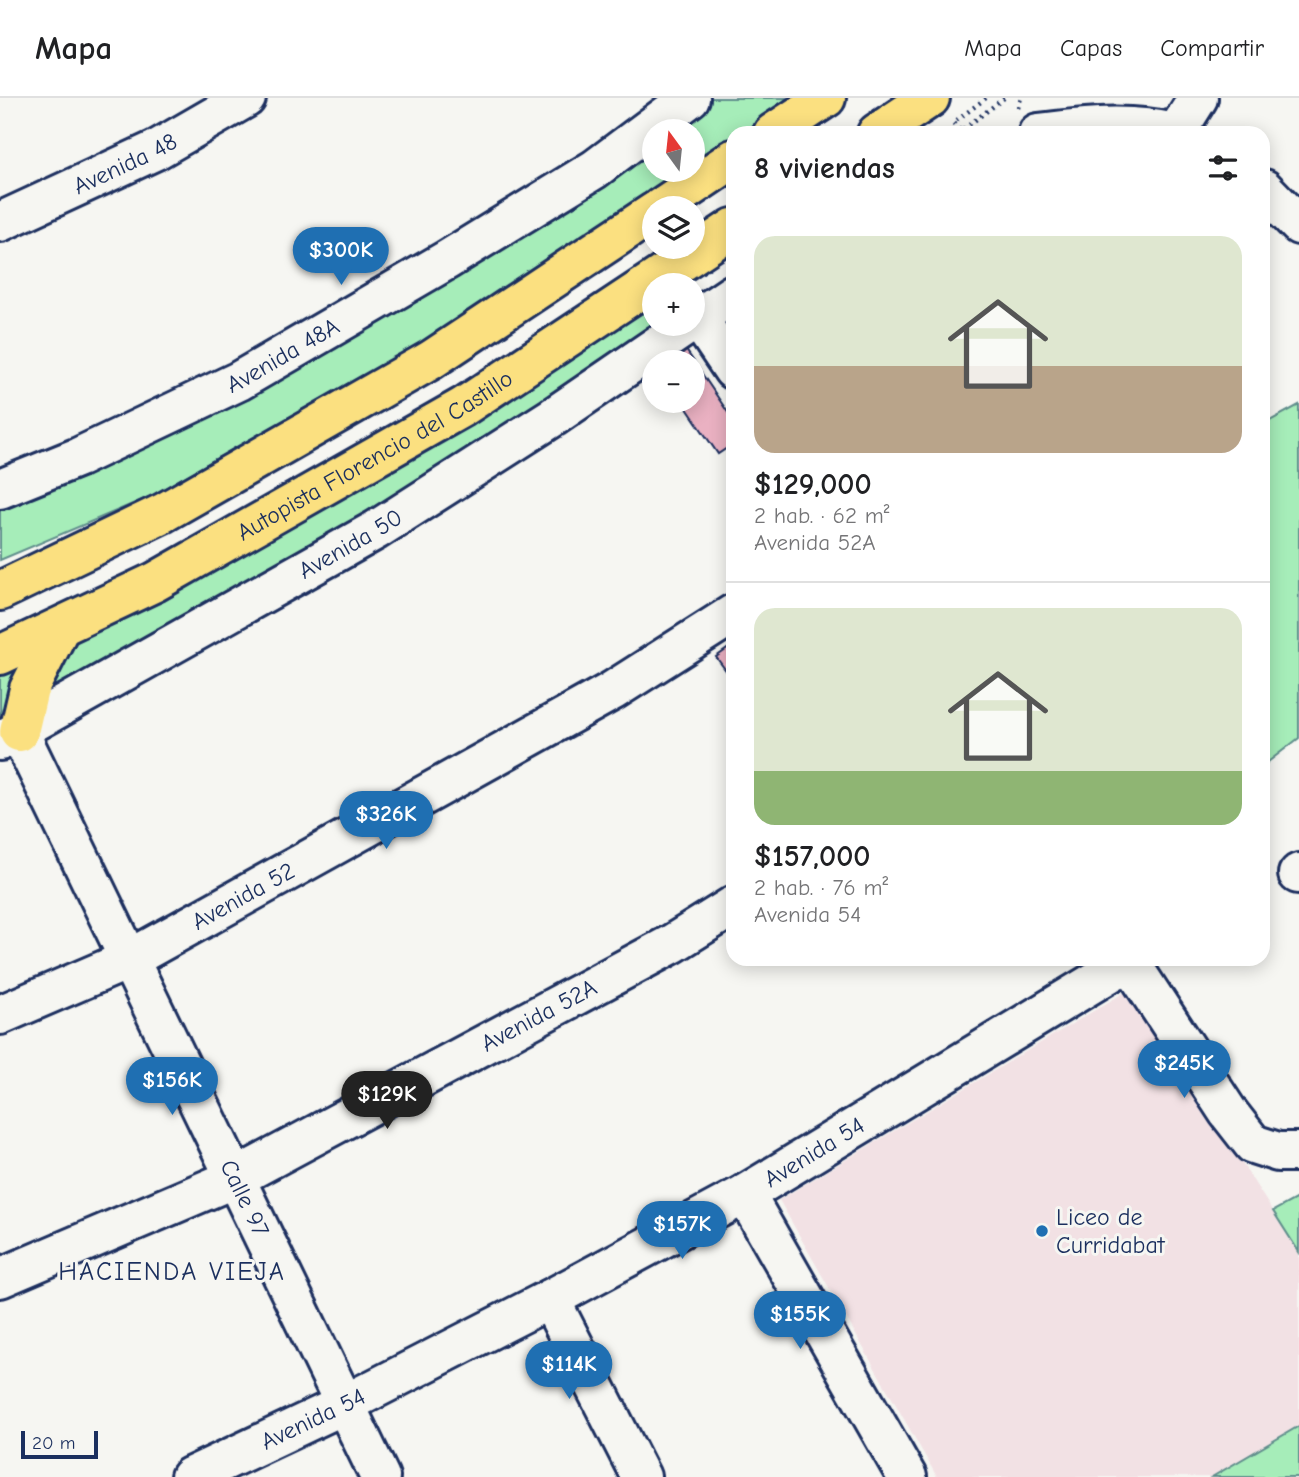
<!DOCTYPE html>
<html lang="es">
<head>
<meta charset="utf-8">
<style>
	:root { --surface:#fff; --page:#f6f6f6; --text:#202124; --muted:#757577; --line:#e0e0e0; --accent:#1f6fb2 }
	body { margin:0; font-family:"Comic Neue",sans-serif; background:var(--page); color:var(--text); height:100vh; display:flex; flex-direction:column; font-size:26px; white-space:nowrap }
	* { box-sizing:border-box; margin:0 }
	p { font-size:23px; color:var(--muted) }
	.icon { flex:none; width:38px; height:38px; fill:none; stroke:currentColor; stroke-width:2; stroke-linecap:round; stroke-linejoin:round }
	.map { position:relative; flex:1; overflow:hidden }
	.sheet { position:absolute; left:726px; top:28px; width:544px; height:840px; display:flex; flex-direction:column; background:var(--surface); border-radius:21px; box-shadow:0 4px 18px #0003 }
	.sheet>* { flex:none }
	.needle { width:46px; rotate:345deg }
	.fabs { position:absolute; left:642px; top:21px; display:grid; gap:14px }
	.fabs a { display:grid; place-items:center; width:63px; height:63px; border-radius:50%; background:var(--surface); box-shadow:0 4px 18px #0003; font-size:35px }
	.scale { position:absolute; left:21px; bottom:18px; width:77px; box-sizing:border-box; padding-left:7px; border:4px solid #1b2f5e; border-top:0; font-size:19px; line-height:24px; white-space:nowrap; color:#1b2f5e; -webkit-text-stroke:5px #f6f6f2; paint-order:stroke }
	.price { position:absolute; translate:-50% -60px; padding:0 16px; border-radius:24px; background:var(--accent); color:#fff; font-size:23px; line-height:46px; filter:drop-shadow(0 2px 4px #0008) }
	.price::after { content:''; position:absolute; left:50%; top:42px; width:21px; height:16px; margin-left:-10px; background:inherit; clip-path:polygon(0 0,100% 0,50% 100%) }
	.price.on { background:#222; color:#fff }
	ul { padding:0; list-style:none }
	li { display:grid; align-content:center; gap:14px; height:371px; padding:0 28px }
	li+li { border-top:2px solid var(--line) }
	li span { display:grid; place-items:center; height:217px; border-radius:21px; color:#555 }
	li>.icon { margin-inline-start:auto }
	span .icon { width:126px; height:126px; fill:#fffc; stroke-width:1 }
	li b { font-size:30px }
	h2 { display:flex; justify-content:space-between; align-items:center; height:84px; padding:0 28px; font-size:30px }
	header { display:flex; align-items:center; gap:42px; box-sizing:border-box; height:98px; padding:0 35px; background:var(--surface); border-bottom:2px solid var(--line) }
	header strong { font-size:33px }
	nav { display:flex; gap:38px; margin-inline-start:auto; font-size:24px }
	.map>svg:first-child { display:block }
	.built { fill:#f2e1e4 }
	.green { fill:#a6edb9; stroke:#608e8c; stroke-width:2 }
	.building { fill:#eab1c2; stroke:#1b2f5e; stroke-width:2 }
	.lines { fill:none; stroke-linecap:round; stroke-linejoin:round }
	.minor-casing { stroke:#1b2f5e; stroke-width:44 }
	.major-casing { stroke:#1b2f5e; stroke-width:44 }
	.path { stroke:#1b2f5e; stroke-width:4.5; stroke-dasharray:2 5; stroke-linecap:butt }
	.minor { stroke:#f6f6f2; stroke-width:38 }
	.major { stroke:#fbe080; stroke-width:38 }
	.poi-dot { fill:#1f6fb2; stroke:#f6f6f2; stroke-width:2.5 }
	.labels { text-anchor:middle; stroke-width:6; stroke-linejoin:round; paint-order:stroke }
	.street-label { font-size:24px; fill:#1b2f5e; stroke:#f6f6f2 }
	.poi-label { font-size:24px; fill:#1b2f5e; stroke:#f6f6f2; text-anchor:start }
	.neighbourhood-label { font-size:26px; letter-spacing:2px; fill:#1b2f5e; stroke:#f6f6f2 }
</style>
</head>
<body>
<header>
<strong>Mapa</strong>
<nav><a>Mapa</a><a>Capas</a><a>Compartir</a></nav>
</header>
<div class="map">
<svg width="1299" height="1379" viewBox="0 0 1299 1379">
	<rect width="100%" height="100%" fill="#f6f6f2"/>
	<filter id="ink" filterUnits="userSpaceOnUse"><feTurbulence type="fractalNoise" baseFrequency=".0143" numOctaves="2"/><feDisplacementMap in="SourceGraphic" scale="14" xChannelSelector="R" yChannelSelector="G"/><feConvolveMatrix kernelMatrix="1 2 1 2 8 2 1 2 1" color-interpolation-filters="sRGB"/></filter>
	<g filter="url(#ink)">
		<path class="built" d="M1130 891 1299 1154V1328L1212 1379H937L779 1102Z"/>
		<g class="green">
			<path d="M705 0H794L742 35H733V41L693 68V33H664Z"/>
			<path d="M654 41V72H687L483 209 149 399 0 462V409Z"/>
			<path d="M654 208V226H663L364 420 0 622V569L348 394Z"/>
			<path d="M1299 307V640L1264 667V326Z"/>
			<path d="M1299 1099V1154L1273 1113Z"/>
			<path d="M1299 1328V1379H1212Z"/>
		</g>
		<g class="building">
			<path d="M686 252 733 322V346L718 356 682 303H693V264H668Z"/>
			<path d="M733 547V582L716 559Z"/>
		</g>
		<g class="lines">
			<defs>
				<g id="minor">
					<path d="M1038 35C1085 29 1128 24 1175 35"/>
					<path d="M1176 35 1198 0"/>
					<path d="M1264 91 1299 127"/>
					<path id="s1" d="M0 124 156 52 246 0"/>
					<path d="M698 220 733 272"/>
					<path d="M693 223 733 196"/>
					<path id="s2" d="M0 391 79 359 239 283 447 162 595 71 690 0"/>
					<path id="s3" d="M19 634 380 1379"/>
					<path id="s4" d="M0 643 376 432 553 319 689 226"/>
					<path d="M1298 776 1299 775"/>
					<path d="M1128 861 1228 1014 1253 1046 1278 1054H1299"/>
					<path id="s5" d="M0 917 128 862 612 593 733 516"/>
					<path d="M745 1096 907 1379"/>
					<path id="s6" d="M0 1180 235 1080 672 846 733 808"/>
					<path d="M550 1201 641 1379"/>
					<path id="s7" d="M190 1379 345 1306 550 1201 745 1096 1129 863"/>
				</g>
				<g id="major">
					<path d="M773 35 826 0"/>
					<path d="M877 35 930 0"/>
					<path d="M660 110 733 61"/>
					<path d="M0 493 163 415 431 262 654 114"/>
					<path id="s8" d="M0 557 155 484 463 309 733 130"/>
					<path d="M19 634 29 591 60 530"/>
				</g>
			</defs>
			<use href="#minor" class="minor-casing"/>
			<use href="#major" class="major-casing"/>
			<g class="path">
				<path d="M986 0 953 25 961 33 1004 0"/>
				<path d="M1018 10 1021 0"/>
			</g>
			<use href="#minor" class="minor"/>
			<use href="#major" class="major"/>
		</g>
	</g>
	<circle class="poi-dot" cx="1042" cy="1133" r="7"/>
	<g class="labels">
		<g class="street-label">
			<text dy="8" stroke="none"><textPath href="#s1" startOffset="138">Avenida 48</textPath></text>
			<text dy="8" stroke="none"><textPath href="#s2" startOffset="313">Avenida 48A</textPath></text>
			<text dy="8" stroke="none"><textPath href="#s8" startOffset="425">Autopista Florencio del Castillo</textPath></text>
			<text dy="8" stroke="none"><textPath href="#s4" startOffset="402">Avenida 50</textPath></text>
			<text dy="8" stroke="none"><textPath href="#s5" startOffset="271">Avenida 52</textPath></text>
			<text dy="8" stroke="none"><textPath href="#s6" startOffset="600">Avenida 52A</textPath></text>
			<text dy="8" stroke="none"><textPath href="#s7" startOffset="704">Avenida 54</textPath></text>
			<text dy="8" stroke="none"><textPath href="#s3" startOffset="518">Calle 97</textPath></text>
			<text dy="8" stroke="none"><textPath href="#s7" startOffset="136">Avenida 54</textPath></text>
		</g>
		<g class="poi-label">
			<text x="1056" y="1127">Liceo de<tspan x="1056" dy="28">Curridabat</tspan></text>
		</g>
		<g class="neighbourhood-label">
			<text x="172" y="1182">HACIENDA VIEJA</text>
		</g>
	</g>
</svg>
<div class="fabs">
<a><svg class="needle" viewBox="-14 -14 28 28"><path d="M0-13l5 13h-10z" fill="#e53935"/><path d="M0 13l5-13h-10z" fill="#757577"/></svg></a>
<a><svg class="icon" aria-label="layers" viewBox="0 0 24 24"><path d="M12 4l9 5-9 5-9-5zM3 14l9 5 9-5"/></svg></a>
<a>+</a>
<a>−</a>
</div>
<div class="scale">20 m</div>
<b class="price" style="left:341px;top:189px">$300K</b>
<b class="price" style="left:386px;top:753px">$326K</b>
<b class="price" style="left:1184px;top:1002px">$245K</b>
<b class="price" style="left:172px;top:1019px">$156K</b>
<b class="price on" style="left:387px;top:1033px">$129K</b>
<b class="price" style="left:682px;top:1163px">$157K</b>
<b class="price" style="left:800px;top:1253px">$155K</b>
<b class="price" style="left:569px;top:1303px">$114K</b>
<section class="sheet">
<h2>8 viviendas<svg class="icon" aria-label="filters" viewBox="0 0 24 24"><path d="M4 7h16M4 17h16"/><circle cx="9" cy="7" r="2"/><circle cx="15" cy="17" r="2"/></svg></h2>
<ul>
<li><span style="background:linear-gradient(#dfe7d0 60%,#b9a48a 0)"><svg class="icon" aria-label="home" viewBox="0 0 24 24"><path d="M3 11l9-7 9 7M6 9v11h12V9"/></svg></span><div><b>$129,000</b><p>2 hab. · 62 m²</p><p>Avenida 52A</p></div></li>
<li><span style="background:linear-gradient(#dfe7d0 75%,#8fb573 0)"><svg class="icon" aria-label="home" viewBox="0 0 24 24"><path d="M3 11l9-7 9 7M6 9v11h12V9"/></svg></span><div><b>$157,000</b><p>2 hab. · 76 m²</p><p>Avenida 54</p></div></li>
</ul>
</section>
</div>
</body>
</html>
